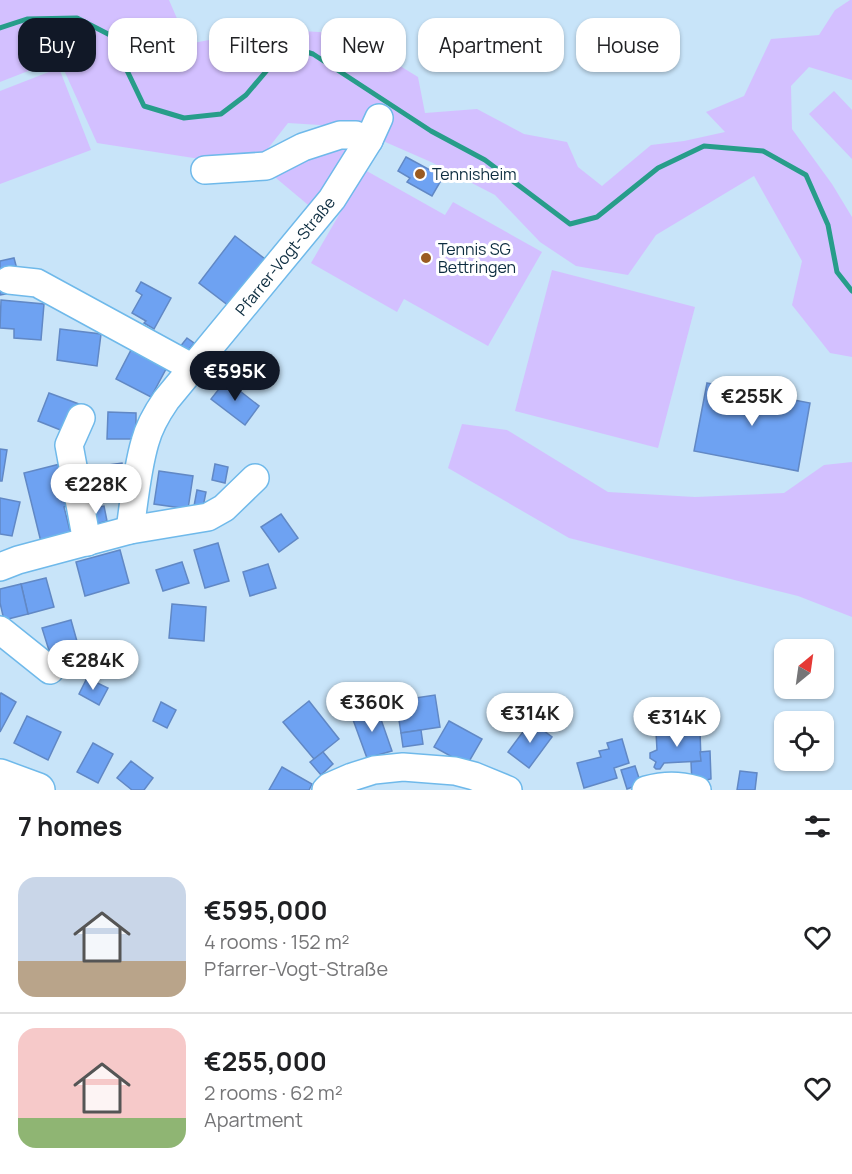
<!DOCTYPE html>
<html lang="en">
<head>
<meta charset="utf-8">
<style>
	:root { --surface:#fff; --page:#f6f6f6; --text:#202124; --muted:#757577; --line:#e0e0e0; --accent:#111827 }
	body { margin:0; font-family:Manrope,sans-serif; background:var(--page); color:var(--text); height:100vh; display:flex; flex-direction:column; font-size:22px; white-space:nowrap }
	* { box-sizing:border-box; margin:0 }
	p { font-size:20px; color:var(--muted) }
	.icon { flex:none; width:33px; height:33px; fill:none; stroke:currentColor; stroke-width:2; stroke-linecap:round; stroke-linejoin:round }
	.map { position:relative; height:790px; overflow:hidden }
	.side { display:flex; flex-direction:column; background:var(--surface); flex:1 }
	.side>* { flex:none }
	.hud { position:absolute; left:18px; top:18px; width:816px; height:54px; display:flex; gap:12px }
	.needle { width:39px; rotate:29deg }
	.fabs { position:absolute; left:774px; top:639px; display:grid; gap:12px }
	.fabs a { display:grid; place-items:center; width:60px; height:60px; border-radius:12px; background:var(--surface); box-shadow:0 2px 4px #0004; font-size:30px }
	.price { position:absolute; translate:-50% -51px; padding:0 14px; border-radius:21px; background:#fff; color:#222; font-size:20px; line-height:39px; filter:drop-shadow(0 2px 3px #0008) }
	.price::after { content:''; position:absolute; left:50%; top:36px; width:18px; height:14px; margin-left:-9px; background:inherit; clip-path:polygon(0 0,100% 0,50% 100%) }
	.price.active { background:var(--accent); color:#fff }
	ul { padding:0; list-style:none }
	li { display:flex; align-items:center; gap:18px; height:150px; padding:0 18px }
	li+li { border-top:2px solid var(--line) }
	li span { display:grid; place-items:center; flex:none; width:168px; height:120px; border-radius:18px; color:#555 }
	li>.icon { margin-inline-start:auto }
	span .icon { width:72px; height:72px; fill:#fffc; stroke-width:1 }
	li b { font-size:26px }
	h2 { display:flex; justify-content:space-between; align-items:center; height:72px; padding:0 18px; font-size:26px }
	.pill { padding:0 21px; border-radius:18px; background:var(--surface); box-shadow:0 2px 4px #0004; font-size:21px; line-height:54px }
	.pill.active { background:var(--accent); color:#fff }
	.map>svg:first-child { display:block }
	.green { fill:#d3c0ff }
	.lines { fill:none; stroke-linecap:round; stroke-linejoin:round }
	.stream { stroke:#279d8a; stroke-width:5 }
	.building { fill:#6ea2f2; stroke:#6188c5; stroke-width:1.5 }
	.minor-casing { stroke:#6fb9ea; stroke-width:30 }
	.major-casing { stroke:#6fb9ea; stroke-width:36 }
	.minor { stroke:#fff; stroke-width:27 }
	.major { stroke:#fff; stroke-width:33 }
	.poi-dot { fill:#9a5b22; stroke:#fff; stroke-width:2 }
	.labels { text-anchor:middle; stroke-width:6; stroke-linejoin:round; paint-order:stroke }
	.poi-label { font-size:16px; fill:#0d2d40; stroke:#fff; text-anchor:start }
	.street-label { font-size:16px; fill:#0d2d40; stroke:#fff }
</style>
</head>
<body>
<div class="map">
<svg width="852" height="790" viewBox="0 0 852 790">
	<rect width="100%" height="100%" fill="#c8e4f9"/>
	<g class="green">
		<path d="M0 0H169L188 44 267 29 336 33 351 55 379 53 418 77 425 113 477 109 524 134 567 142 578 167 602 186 651 145 684 141 725 132 706 112 744 96 771 39 819 35 835 10 850 0H852V80L809 67 791 86 792 129 832 184 852 217V357L830 353 792 305 802 261 754 176 656 235 628 275 576 266 540 242 495 195 431 162 351 127 288 123 259 160 200 159 97 143 59 59 0 82Z"/>
		<path d="M59 68 91 150 0 184V91Z"/>
		<path d="M834 91 852 110V159L809 114Z"/>
		<path d="M338 145 354 146 313 209 270 173Z"/>
		<path d="M365 170 445 215 453 202 542 252 488 346 404 299 397 312 311 263Z"/>
		<path d="M552 270 695 307 658 448 515 411Z"/>
		<path d="M462 424 507 430 608 492 695 497 784 493 824 465 852 462V617L798 596 569 538 448 468Z"/>
	</g>
	<g class="lines">
		<path class="stream" d="M0 28 27 19 77 18 110 35 144 106 184 118 221 114 246 95 274 62 297 49 313 54 431 131 485 160 570 224 597 217 658 168 704 146 763 151 806 175 828 225 837 272 852 291"/>
	</g>
	<g class="building">
		<path d="M406 157 443 177 432 196 407 182 410 178 398 171Z"/>
		<path d="M235 236 265 259 229 306 199 283Z"/>
		<path d="M14 258 18 273 2 277 6 294 0 295V261Z"/>
		<path d="M141 282 171 298 154 329 144 323 146 321 132 313 142 295 136 291Z"/>
		<path d="M1 300 44 304 41 340 14 338V329L0 328Z"/>
		<path d="M60 329 101 334 97 366 57 360Z"/>
		<path d="M187 338 194 343 186 353 179 348Z"/>
		<path d="M131 350 166 369 151 397 116 379Z"/>
		<path d="M226 380 259 406 245 425 211 399Z"/>
		<path d="M707 383 810 403 798 471 694 451Z"/>
		<path d="M49 393 79 404 68 433 38 421Z"/>
		<path d="M108 412 136 413V439H107Z"/>
		<path d="M0 449 7 450 2 481H0Z"/>
		<path d="M64 463 74 504 64 507 72 539 42 546 24 473Z"/>
		<path d="M122 463 126 493 91 498 87 468Z"/>
		<path d="M215 464 228 467 225 483 212 480Z"/>
		<path d="M159 471 193 476 188 509 154 504Z"/>
		<path d="M197 490 206 492 203 507 194 506Z"/>
		<path d="M0 498 20 502 12 536 0 534Z"/>
		<path d="M104 506 107 521 90 526 85 509Z"/>
		<path d="M281 514 298 538 279 552 261 527Z"/>
		<path d="M218 543 229 581 205 588 194 550Z"/>
		<path d="M120 550 129 583 85 596 76 562Z"/>
		<path d="M182 562 189 583 163 591 156 570Z"/>
		<path d="M268 564 276 588 250 596 243 572Z"/>
		<path d="M46 578 54 607 28 614 21 584Z"/>
		<path d="M21 584 28 614 4 620 0 603V589Z"/>
		<path d="M172 604 206 607 204 641 169 638Z"/>
		<path d="M71 620 80 652 52 660 42 628Z"/>
		<path d="M87 678 108 688 99 705 79 694Z"/>
		<path d="M1 693 16 702 0 732V695Z"/>
		<path d="M435 695 440 727 401 733 396 701Z"/>
		<path d="M309 701 339 739 314 759 283 722Z"/>
		<path d="M161 702 176 710 167 728 153 721Z"/>
		<path d="M377 708 392 751 367 758 352 717Z"/>
		<path d="M27 716 61 732 48 760 14 743Z"/>
		<path d="M449 721 482 739 467 765 434 747Z"/>
		<path d="M531 721 552 737 529 768 508 752Z"/>
		<path d="M421 730 423 744 403 747 401 733Z"/>
		<path d="M700 731 701 761 664 763 660 769H656L654 767 656 762 650 758V753L657 750 656 732Z"/>
		<path d="M622 739 629 763 614 768 617 778 584 788 577 763 601 757 599 751 609 749 607 743Z"/>
		<path d="M93 743 113 754 98 783 77 772Z"/>
		<path d="M710 751 711 779 692 783 691 762 701 761 700 752Z"/>
		<path d="M323 752 333 764 321 775 310 762Z"/>
		<path d="M131 761 153 778 144 790H132L117 778Z"/>
		<path d="M635 766 641 784 627 789 621 770Z"/>
		<path d="M282 767 312 784 309 790H269Z"/>
		<path d="M740 771 757 773 755 790H737Z"/>
	</g>
	<g class="lines">
		<defs>
			<g id="minor">
				<path d="M205 170 266 166 303 147 340 135H356L369 140 379 118"/>
				<path d="M9 280 37 283 193 368"/>
				<path d="M81 418 69 445 87 542"/>
				<path d="M130 530C134 502 137 469 145 442 149 427 157 413 166 400L332 199 369 140"/>
				<path d="M0 567 18 560 130 530 208 517 224 508 255 478"/>
				<path d="M0 630 50 670"/>
				<path d="M326 790 329 787 352 777 374 770 403 767 455 771 474 776 508 790"/>
				<path d="M646 790C665 785 678 785 697 790"/>
			</g>
			<path id="major" d="M0 776 38 790"/>
		</defs>
		<use href="#minor" class="minor-casing"/>
		<use href="#major" class="major-casing"/>
		<use href="#minor" class="minor"/>
		<use href="#major" class="major"/>
	</g>
	<g class="poi-dot">
		<circle cx="420" cy="174" r="6"/>
		<circle cx="426" cy="258" r="6"/>
	</g>
	<g class="labels">
		<g class="poi-label">
			<text x="432" y="180">Tennisheim</text>
			<text x="438" y="255">Tennis SG<tspan x="438" dy="18">Bettringen</tspan></text>
		</g>
		<g class="street-label">
			<text transform="translate(285 256) rotate(-51)" y="6">Pfarrer-Vogt-Straße</text>
		</g>
	</g>
</svg>
<div class="fabs">
<a><svg class="needle" viewBox="-14 -14 28 28"><path d="M0-13l5 13h-10z" fill="#e53935"/><path d="M0 13l5-13h-10z" fill="#757577"/></svg></a>
<a><svg class="icon" aria-label="locate" viewBox="0 0 24 24"><circle cx="12" cy="12" r="6"/><path d="M12 2v4M12 18v4M2 12h4M18 12h4"/></svg></a>
</div>
<b class="price active" style="left:235px;top:402px">€595K</b>
<b class="price" style="left:752px;top:427px">€255K</b>
<b class="price" style="left:96px;top:515px">€228K</b>
<b class="price" style="left:93px;top:691px">€284K</b>
<b class="price" style="left:372px;top:733px">€360K</b>
<b class="price" style="left:530px;top:744px">€314K</b>
<b class="price" style="left:677px;top:748px">€314K</b>
<div class="hud">
<a class="pill active">Buy</a>
<a class="pill">Rent</a>
<a class="pill">Filters</a>
<a class="pill">New</a>
<a class="pill">Apartment</a>
<a class="pill">House</a>
</div>
</div>
<section class="side">
<h2>7 homes<svg class="icon" aria-label="filters" viewBox="0 0 24 24"><path d="M4 7h16M4 17h16"/><circle cx="9" cy="7" r="2"/><circle cx="15" cy="17" r="2"/></svg></h2>
<ul>
<li><span style="background:linear-gradient(#c9d6e8 70%,#b9a48a 0)"><svg class="icon" aria-label="home" viewBox="0 0 24 24"><path d="M3 11l9-7 9 7M6 9v11h12V9"/></svg></span><div><b>€595,000</b><p>4 rooms · 152 m²</p><p>Pfarrer-Vogt-Straße</p></div><svg class="icon" aria-label="heart" viewBox="0 0 24 24"><path d="M12 20l-8-8c-3-5 5-10 8-4 3-6 11-1 8 4z"/></svg></li>
<li><span style="background:linear-gradient(#f6c9c9 75%,#8fb573 0)"><svg class="icon" aria-label="home" viewBox="0 0 24 24"><path d="M3 11l9-7 9 7M6 9v11h12V9"/></svg></span><div><b>€255,000</b><p>2 rooms · 62 m²</p><p>Apartment</p></div><svg class="icon" aria-label="heart" viewBox="0 0 24 24"><path d="M12 20l-8-8c-3-5 5-10 8-4 3-6 11-1 8 4z"/></svg></li>
</ul>
</section>
</body>
</html>
